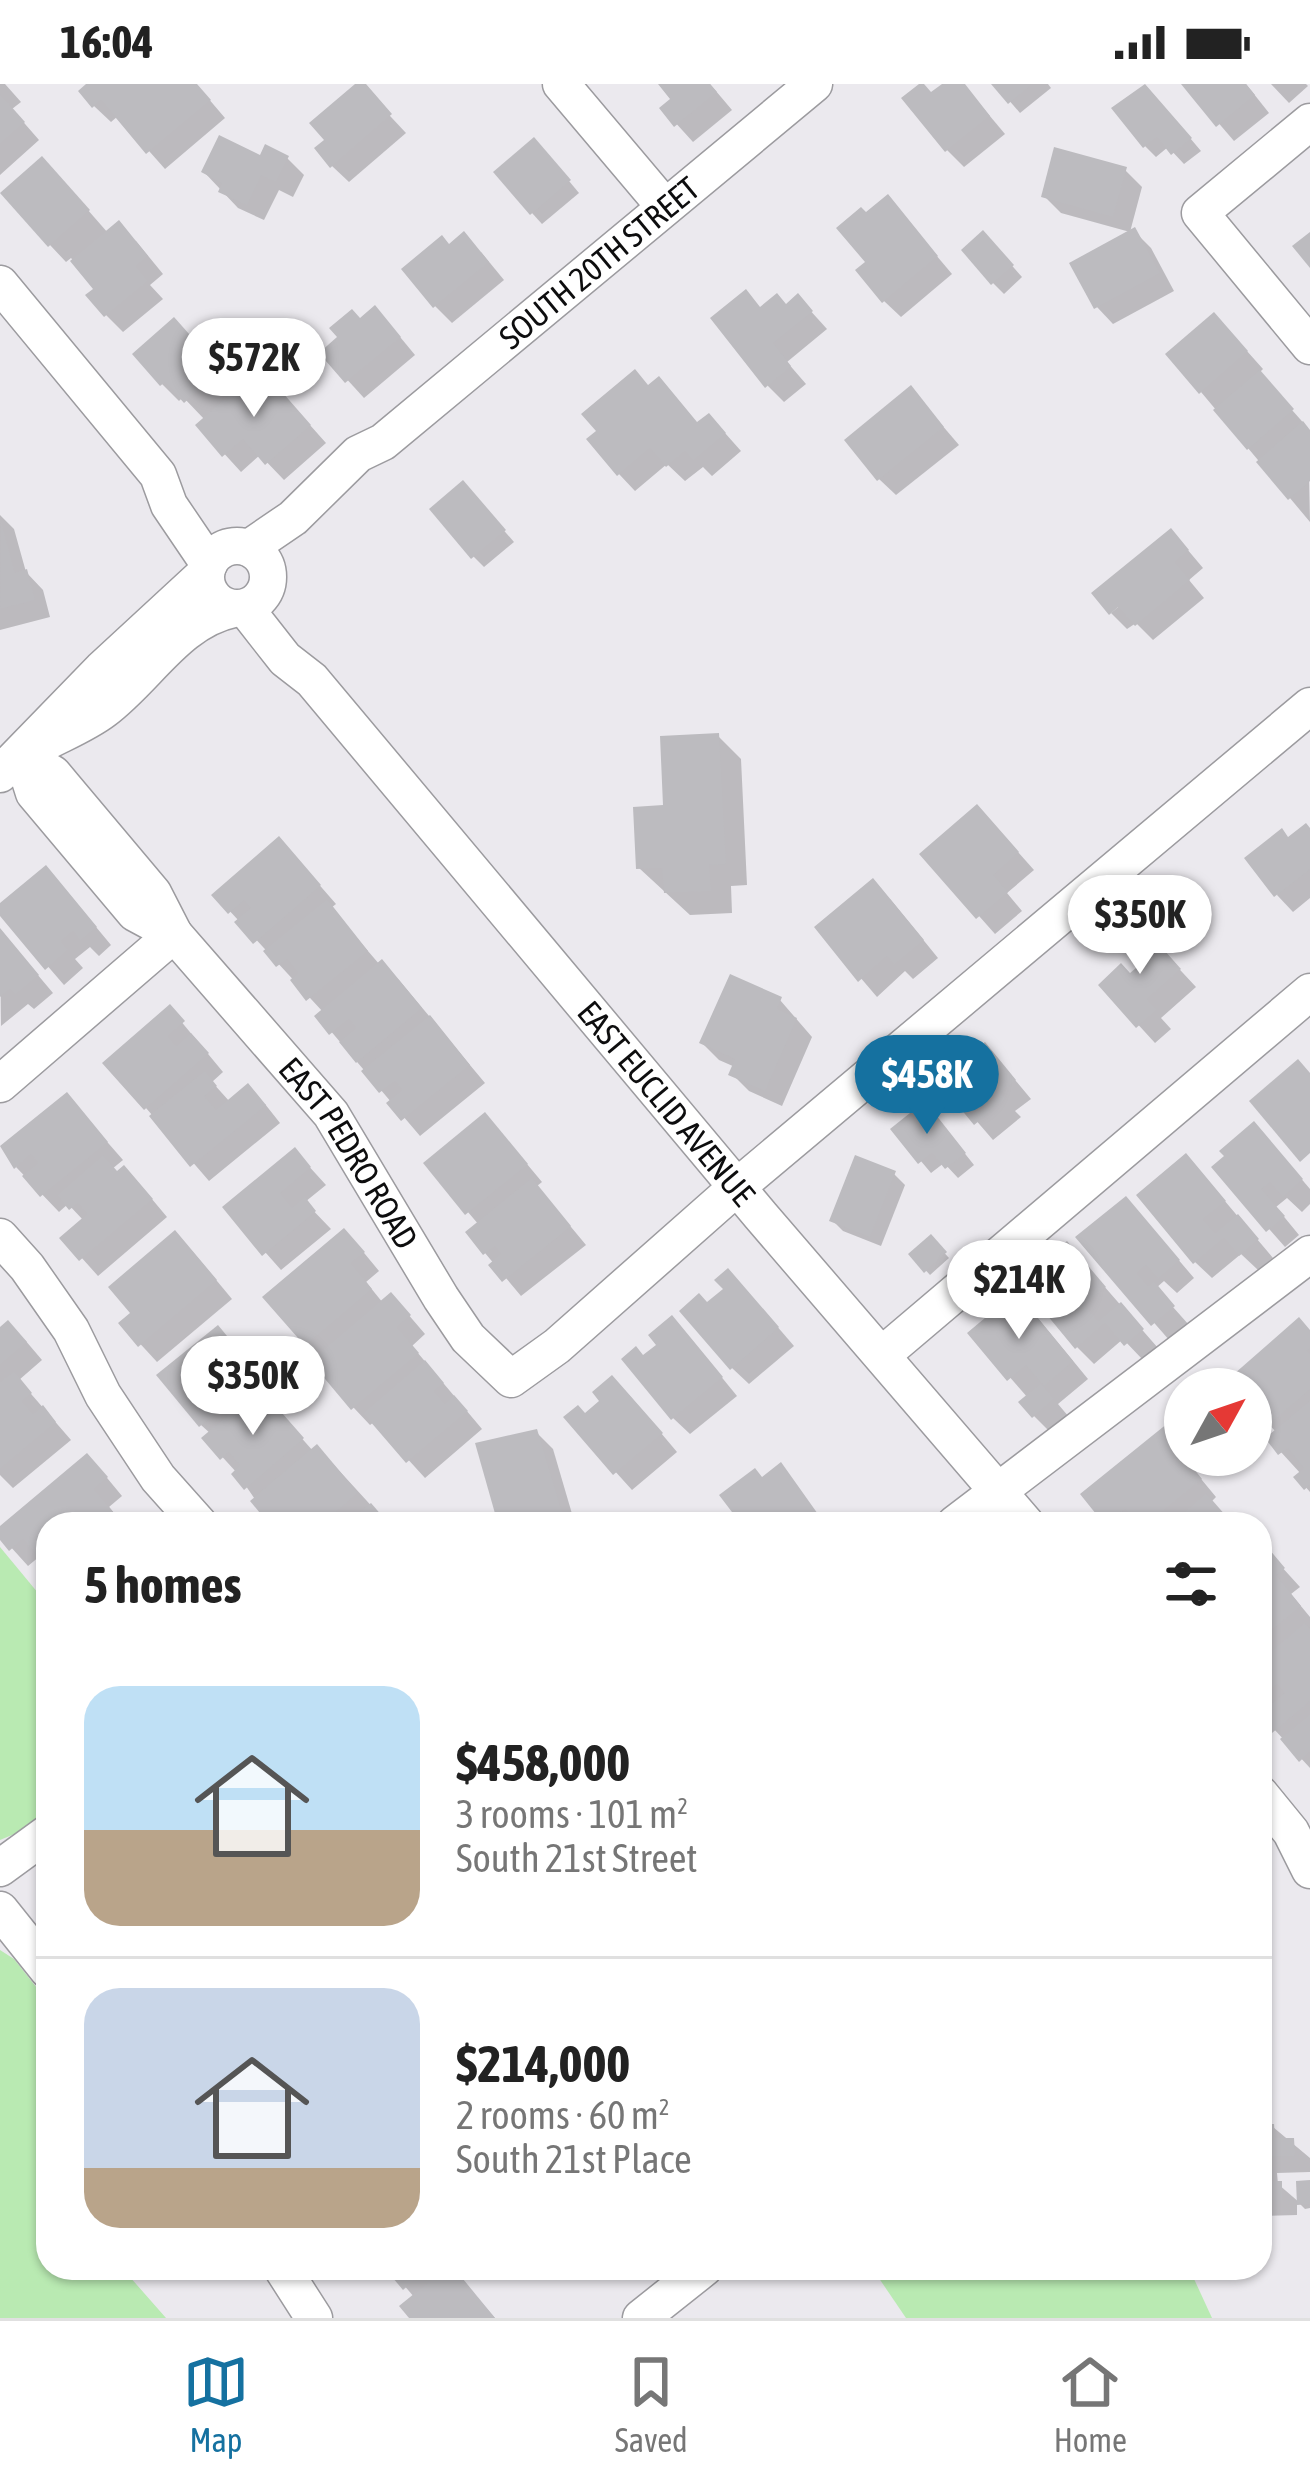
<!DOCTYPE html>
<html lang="en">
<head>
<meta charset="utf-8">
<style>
	:root { --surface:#fff; --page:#f2f2f2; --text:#222; --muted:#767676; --line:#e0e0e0; --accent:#1571a0 }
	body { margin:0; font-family:"Asap Condensed",sans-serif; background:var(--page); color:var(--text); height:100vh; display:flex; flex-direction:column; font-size:45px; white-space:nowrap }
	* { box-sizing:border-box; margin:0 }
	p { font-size:39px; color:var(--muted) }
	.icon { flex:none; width:66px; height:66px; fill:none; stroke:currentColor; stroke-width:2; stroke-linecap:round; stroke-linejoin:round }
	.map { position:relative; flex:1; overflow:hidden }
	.drawer { position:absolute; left:36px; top:1428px; width:1236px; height:768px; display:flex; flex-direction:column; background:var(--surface); border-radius:36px; box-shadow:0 3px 9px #0004 }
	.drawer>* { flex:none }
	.needle { width:78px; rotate:50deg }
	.buttons { position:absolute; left:1164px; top:1284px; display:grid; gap:24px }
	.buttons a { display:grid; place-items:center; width:108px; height:108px; border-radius:50%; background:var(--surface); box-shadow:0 3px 9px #0004; font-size:60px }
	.price { position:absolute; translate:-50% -102px; padding:0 27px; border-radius:42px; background:#fff; color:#222; font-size:39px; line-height:78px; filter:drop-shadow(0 3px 6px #0008) }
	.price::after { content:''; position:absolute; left:50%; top:72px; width:36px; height:27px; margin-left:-18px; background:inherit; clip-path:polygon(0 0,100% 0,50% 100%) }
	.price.current { background:var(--accent); color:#fff }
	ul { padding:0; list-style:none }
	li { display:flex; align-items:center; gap:36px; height:300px; padding:0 48px }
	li+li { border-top:3px solid var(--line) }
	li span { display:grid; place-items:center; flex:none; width:336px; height:240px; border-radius:36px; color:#555 }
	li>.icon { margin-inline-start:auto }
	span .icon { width:144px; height:144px; fill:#fffc; stroke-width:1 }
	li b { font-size:51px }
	h2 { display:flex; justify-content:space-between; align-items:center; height:144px; padding:0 48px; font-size:51px }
	.status { display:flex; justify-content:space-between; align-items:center; height:84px; padding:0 60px; background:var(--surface); direction:ltr }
	.status svg { height:33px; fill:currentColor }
	.tabs { display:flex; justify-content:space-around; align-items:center; height:168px; border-top:3px solid var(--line); background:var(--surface); font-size:33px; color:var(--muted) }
	.tabs a { display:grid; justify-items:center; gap:6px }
	.tabs .current { color:var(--accent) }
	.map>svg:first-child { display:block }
	.green { fill:#b9eab2 }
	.shadow { fill:#0003 }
	.building { fill:#bcbbbf }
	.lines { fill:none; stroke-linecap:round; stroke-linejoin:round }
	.minor-casing { stroke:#9c9b9f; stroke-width:39 }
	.minor { stroke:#fff; stroke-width:36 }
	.labels { text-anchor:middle; stroke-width:9; stroke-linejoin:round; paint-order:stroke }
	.street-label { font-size:33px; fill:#0d0d0e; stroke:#ebe9ee }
</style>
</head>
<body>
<div class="status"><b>16:04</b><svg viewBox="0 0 49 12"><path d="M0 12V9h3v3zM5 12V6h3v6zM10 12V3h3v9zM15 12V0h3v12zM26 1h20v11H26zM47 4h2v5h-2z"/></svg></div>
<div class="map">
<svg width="1310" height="2234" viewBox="0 0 1310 2234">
	<rect width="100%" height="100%" fill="#ebe9ee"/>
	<g class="green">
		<path d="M0 1463 48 1521V1726L24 1746 0 1756Z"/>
		<path d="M0 1866 14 1875 48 1918V2184H122L166 2234H0Z"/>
		<path d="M872 2184H1189L1212 2234H906Z"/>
	</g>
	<g class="shadow">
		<path d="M0 0H5L21 18 12 25 39 56 0 91Z"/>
		<path d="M91 0H196L225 34 165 85 118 32 111 38 94 22Z"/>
		<path d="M360 0 406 49 349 98 332 82 328 56Z"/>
		<path d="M662 0H710L732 26 693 58 663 25 674 16Z"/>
		<path d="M947 0H963L1005 50 964 83 947 66 932 11Z"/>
		<path d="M995 0H1048L1051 4 1020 29Z"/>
		<path d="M1185 0H1246L1269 29 1234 57Z"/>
		<path d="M1271 0H1306L1308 2 1289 19Z"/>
		<path d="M1146 2 1201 67 1184 80 1168 63 1156 73 1145 62Z"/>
		<path d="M544 67 579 109 542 140 532 129Z"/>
		<path d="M287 74 304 91 293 113 279 106 264 136 238 124 204 88 261 75Z"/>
		<path d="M1125 86 1142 103 1130 148 1061 129 1044 112Z"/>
		<path d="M59 93 108 149 136 157 163 190 150 201 163 215 123 248 106 231 97 205 71 174 66 178 50 161Z"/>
		<path d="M888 114 952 190 901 233 884 217 869 179 866 132Z"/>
		<path d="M1134 147 1151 164 1174 207 1113 240 1097 223Z"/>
		<path d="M994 161 1022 193 1004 210 993 199Z"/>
		<path d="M449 163 481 168 504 196 452 239 435 222Z"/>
		<path d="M798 213 827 245 787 278 806 300 784 318 768 302 762 225 787 223Z"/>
		<path d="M361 237 391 242 415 271 364 314 323 269Z"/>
		<path d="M1230 248 1263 285 1259 289 1308 344 1310 438 1201 308Z"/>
		<path d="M190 254 238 307 277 304 326 359 284 396 260 371 241 388 199 342 205 336 183 313 179 317 162 300Z"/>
		<path d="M650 304 699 341 725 349 741 367 712 392 703 383 685 397 667 380 635 407 619 390Z"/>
		<path d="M911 305 959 361 896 411 879 395Z"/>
		<path d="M473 411 514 458 484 483 474 473Z"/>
		<path d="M0 431 14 445 26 488 43 506 50 533 0 546Z"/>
		<path d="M1187 465 1203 484 1189 496 1204 514 1153 556 1136 539 1127 545 1111 529Z"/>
		<path d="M718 652 741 675 747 801 731 802 732 829 690 831 639 784 666 724Z"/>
		<path d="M994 741 1034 786 1007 809 1022 827 995 850 924 770Z"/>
		<path d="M1310 747V814L1293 828 1277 811 1289 756Z"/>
		<path d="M295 773 336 820 331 824 380 881 399 896 485 999 420 1052 318 932 323 928 215 811Z"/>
		<path d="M62 802 111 861 99 872 90 863 75 875 83 884 64 901 0 827V823Z"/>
		<path d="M890 815 938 874 913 895 905 887 877 913 818 844Z"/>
		<path d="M0 846 53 909 34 925 28 920 1 942Z"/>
		<path d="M1156 860 1196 903 1161 934 1171 945 1155 959 1102 901 1131 893 1146 879Z"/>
		<path d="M780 916 812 953 782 1022 749 1007 732 990 735 983 719 976 702 959Z"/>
		<path d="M170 924 223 988 212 998 230 1018 265 1020 280 1039 209 1097 146 1024Z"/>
		<path d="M1001 979 1031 1015 1015 1027 1021 1033 993 1056 942 997Z"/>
		<path d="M67 1012 123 1076 112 1085 141 1102 167 1133 98 1192 64 1154 84 1137 68 1120 59 1128 16 1083Z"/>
		<path d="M935 1032 974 1081 958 1094 944 1079 931 1089 894 1045Z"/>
		<path d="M501 1049 542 1098 537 1102 586 1161 521 1212 485 1169 479 1141 427 1080Z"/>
		<path d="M1270 1058 1310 1105V1120L1302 1128 1287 1114 1276 1123 1299 1151 1285 1163 1215 1084Z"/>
		<path d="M295 1067 326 1101 305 1118 331 1145 281 1186 226 1124Z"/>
		<path d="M894 1090 905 1101 881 1162 843 1147 832 1136Z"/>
		<path d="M1202 1090 1273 1174 1258 1186 1241 1170 1212 1194 1195 1178Z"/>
		<path d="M1142 1133 1194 1194 1177 1209 1164 1197 1156 1204 1189 1241 1170 1257 1080 1154Z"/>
		<path d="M931 1154 949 1174 930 1191 912 1171Z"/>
		<path d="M360 1164 379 1187 366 1198 383 1219 407 1229 425 1250 412 1262 482 1345 425 1394 374 1338 370 1341 354 1324 314 1278 319 1273 267 1213Z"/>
		<path d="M192 1167 232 1215 157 1278 122 1240Z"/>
		<path d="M1083 1178 1158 1264 1143 1276 1123 1255 1094 1280 1077 1263Z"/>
		<path d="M745 1205 794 1262 749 1300 732 1284 708 1222Z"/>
		<path d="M1033 1228 1088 1295 1058 1320 1069 1333 1051 1349 1034 1332 1028 1314 971 1249Z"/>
		<path d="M0 1247 25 1256 42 1276 19 1296 71 1356 13 1404 0 1391Z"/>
		<path d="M1310 1248V1408L1297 1393 1301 1390 1269 1355 1276 1348 1251 1321V1305H1237Z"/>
		<path d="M688 1252 737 1312 690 1350 673 1334 644 1274Z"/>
		<path d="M234 1261 275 1311 268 1316 313 1367 334 1381 388 1440H272L237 1389 206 1355 211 1350 201 1341Z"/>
		<path d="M629 1311 677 1368 632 1406 567 1334 585 1333Z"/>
		<path d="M1168 1343 1185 1360V1371H1194L1199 1378 1192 1384 1216 1413 1211 1418 1231 1440H1108L1085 1411Z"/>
		<path d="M536 1348 553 1365 575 1440H501Z"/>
		<path d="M103 1389 122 1412 109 1423 123 1440H48V1481L40 1472 28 1482 0 1451V1446Z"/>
		<path d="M1269 1469 1300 1503 1291 1510 1310 1533V1684L1260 1630V1622L1269 1614 1260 1604V1473Z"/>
		<path d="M1260 2043H1273L1310 2074V2088L1277 2089 1278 2100 1300 2119 1310 2099V2124L1305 2125 1297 2117V2131L1260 2132Z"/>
		<path d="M366 2184H388L376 2194Z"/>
		<path d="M389 2184H464L457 2190 495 2234H413L415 2214Z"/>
	</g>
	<g class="building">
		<path d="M86 0H197L211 16 146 70 101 16 92 24 78 7Z"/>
		<path d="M355 0H366L392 30 330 84 314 64 324 56 309 39Z"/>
		<path d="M658 0H710L717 8 674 43 659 24 670 15Z"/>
		<path d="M919 0H924L931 8 942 0H965L990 32 945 68 901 14Z"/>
		<path d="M991 0H1032L1008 20Z"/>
		<path d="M1145 0 1192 54 1171 71 1157 53 1143 64 1111 24Z"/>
		<path d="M1181 0H1246L1255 11 1216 43Z"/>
		<path d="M0 10 25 38 0 60Z"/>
		<path d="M219 51 260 71 265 60 289 72 276 98 261 91 247 121 218 108 222 99 201 88Z"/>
		<path d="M534 53 571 96 530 131 493 88Z"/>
		<path d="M1054 63 1127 83 1113 133 1041 113Z"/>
		<path d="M42 72 90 126 48 163 0 109Z"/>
		<path d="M888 110 938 172 882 219 855 186 865 178 836 144 861 123 866 128Z"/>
		<path d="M119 136 148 172 136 182 148 197 104 233 85 211 93 205 70 177Z"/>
		<path d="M1135 143 1160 189 1094 225 1069 179Z"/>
		<path d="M983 146 1014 181 991 201 961 166Z"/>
		<path d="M464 147 489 178 433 224 401 185 442 151 449 160Z"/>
		<path d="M1310 148V184L1292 162Z"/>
		<path d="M746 205 760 223 777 209 786 220 798 209 813 227 773 259 791 282 765 304 710 234Z"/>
		<path d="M375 221 401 253 345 299 319 269 337 253 329 244 352 225 360 234Z"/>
		<path d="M1214 228 1248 267 1199 310 1165 270Z"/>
		<path d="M174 233 221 286 184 319 165 298 160 302 132 270Z"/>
		<path d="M261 284 311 341 265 381 243 355 222 373 195 341Z"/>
		<path d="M635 285 648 301 659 292 697 338 709 329 726 349 693 377 685 367 666 383 650 364 617 392 586 355 596 347 581 330Z"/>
		<path d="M1260 286 1294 325 1247 366 1213 326Z"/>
		<path d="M911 301 944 343 877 397 844 356Z"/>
		<path d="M1303 337 1310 346V397L1288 416 1256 378Z"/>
		<path d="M463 396 506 446 471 475 429 425Z"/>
		<path d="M1 437 15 489 27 485 35 516 0 525Z"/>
		<path d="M1171 444 1189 466 1175 478 1190 496 1135 542 1118 523 1109 531 1091 509Z"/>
		<path d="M719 649 726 780 709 781 711 807 664 809 662 784 636 785 633 723 663 721 660 652Z"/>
		<path d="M977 720 1019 768 993 791 1008 808 976 835 919 770Z"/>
		<path d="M1306 739 1310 744V785L1274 813 1244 774 1282 744 1288 753Z"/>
		<path d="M279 752 321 801 253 860 234 838 251 824 244 816 228 830 211 811Z"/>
		<path d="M46 781 97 843 80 857 73 847 61 857 68 866 45 886 0 832V819Z"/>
		<path d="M873 794 924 856 894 881 887 872 858 898 814 843Z"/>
		<path d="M327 815 368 867 306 917 290 896 298 889 287 875 276 883 263 867Z"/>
		<path d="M1140 839 1181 885 1147 915 1157 926 1136 944 1098 901 1121 879 1130 889 1142 879 1121 855Z"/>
		<path d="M0 844 39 891 15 911 10 905 0 913Z"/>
		<path d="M382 875 422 924 356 979 339 958 356 944 349 935 329 951 314 932Z"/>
		<path d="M730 890 782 913 777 925 797 934 765 1007 728 991 735 975 699 959Z"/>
		<path d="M170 920 185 937 168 952 176 962 191 949 209 969 144 1026 102 979Z"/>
		<path d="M430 931 470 981 401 1037 386 1019 402 1006 395 997 379 1009 361 987Z"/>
		<path d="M985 958 1016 996 1001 1009 1006 1015 974 1041 938 997Z"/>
		<path d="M1298 975 1310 989V1069L1300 1078 1249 1017Z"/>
		<path d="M205 987 217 1002 204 1012 216 1026 248 999 266 1021 190 1083 149 1032Z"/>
		<path d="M67 1008 108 1058 40 1113 22 1092 38 1079 31 1070 14 1085 0 1062Z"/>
		<path d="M925 1017 966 1069 945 1085 932 1069 918 1080 890 1045Z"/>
		<path d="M485 1028 528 1080 465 1131 423 1079Z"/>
		<path d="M1254 1037 1303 1095 1283 1113 1270 1098 1261 1105 1285 1132 1266 1148 1211 1083 1224 1072 1219 1067Z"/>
		<path d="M295 1063 311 1083 280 1109 292 1124 305 1113 316 1127 262 1172 222 1123Z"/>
		<path d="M1186 1069 1226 1117 1203 1135 1215 1149 1238 1130 1259 1155 1239 1172 1224 1154 1193 1180 1136 1111Z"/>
		<path d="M103 1071 117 1087 124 1081 153 1115 79 1177 59 1154 87 1130 78 1119 69 1126 57 1111Z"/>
		<path d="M855 1071 896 1087 870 1153 829 1137Z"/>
		<path d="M532 1094 571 1142 502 1198 488 1181 501 1170 495 1162 483 1171 465 1148Z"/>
		<path d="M1126 1112 1180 1176 1158 1195 1146 1181 1137 1189 1148 1202 1154 1197 1175 1222 1151 1242 1075 1153Z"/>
		<path d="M344 1144 365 1168 351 1179 372 1205 305 1262 262 1213Z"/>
		<path d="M175 1146 217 1196 138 1263 118 1239 130 1229 108 1203Z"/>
		<path d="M931 1150 947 1168 924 1189 908 1170Z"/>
		<path d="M1067 1157 1106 1203 1085 1221 1098 1237 1121 1218 1144 1245 1124 1262 1105 1239 1075 1265 1019 1197Z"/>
		<path d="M728 1184 779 1243 730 1286 679 1227 699 1209 707 1218 723 1205 714 1196Z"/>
		<path d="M391 1208 411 1231 397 1243 419 1269 351 1326 310 1277Z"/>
		<path d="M1016 1208 1073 1277 1044 1302 1026 1281 1007 1297 967 1249Z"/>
		<path d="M672 1231 723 1293 671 1336 621 1275 636 1262 643 1271 656 1261 648 1251Z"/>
		<path d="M1299 1233 1310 1246V1264L1306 1267 1310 1271V1305L1266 1343 1251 1325V1305H1233L1226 1297Z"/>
		<path d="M8 1236 27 1258 0 1281V1243Z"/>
		<path d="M218 1241 260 1292 199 1343 156 1291Z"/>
		<path d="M425 1276 444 1299 434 1307 445 1320 454 1311 468 1327 406 1379 363 1329Z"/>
		<path d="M14 1287 32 1309 22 1317 33 1330 43 1321 56 1338 0 1385V1298Z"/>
		<path d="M612 1291 663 1349 613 1391 563 1333 578 1321 585 1329 599 1317 592 1308Z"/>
		<path d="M1041 1299 1054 1315 1032 1334 1018 1318Z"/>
		<path d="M260 1304 304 1354 244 1406 231 1390 240 1381 229 1368 220 1376 201 1354Z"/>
		<path d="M1310 1317V1401L1304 1406 1293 1393 1304 1384 1288 1364 1278 1371 1265 1354Z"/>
		<path d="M1168 1339 1185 1359 1178 1365 1202 1395 1147 1440H1137L1125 1425 1104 1440 1080 1410Z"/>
		<path d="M537 1345 562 1429 523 1440H498L475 1359Z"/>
		<path d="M317 1360 358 1409 321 1440H269L250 1417Z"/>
		<path d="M87 1369 108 1393 94 1405 115 1430 103 1440H48V1485L23 1455 9 1467 0 1456V1442Z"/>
		<path d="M781 1378 825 1440H725L735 1432 719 1411 755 1384 762 1393Z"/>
		<path d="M1206 1409 1233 1440H1171Z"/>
		<path d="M371 1419 389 1440H345Z"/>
		<path d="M1269 1465 1285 1484 1276 1491 1301 1522 1260 1555V1472Z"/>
		<path d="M1305 1539 1310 1545V1617L1272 1649 1260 1635V1618L1266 1612 1272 1619 1285 1609 1277 1600 1263 1612 1260 1609V1577Z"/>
		<path d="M1310 1630V1668L1299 1678 1280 1655Z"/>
		<path d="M1260 2040H1274L1275 2054H1294L1295 2072 1260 2073Z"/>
		<path d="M1310 2096V2120L1297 2121 1296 2097Z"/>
		<rect x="1260" y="2097" width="22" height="19"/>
		<path d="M391 2184H428L403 2206 387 2187Z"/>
		<path d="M446 2184H454L495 2234H409L399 2222Z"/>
	</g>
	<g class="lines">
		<defs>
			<g id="minor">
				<path d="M561 0 665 123"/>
				<path d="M1310 38 1200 129 1310 262"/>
				<path d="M0 200 158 391 169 421 209 480"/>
				<circle cx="237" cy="493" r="31"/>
				<path id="s1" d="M249 464 293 434 358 370 383 358 814 0"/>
				<path id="s2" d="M245 524 285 575 312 596 761 1132 1026 1440"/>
				<path d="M46 658C65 648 87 639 104 626 149 592 177 537 234 525"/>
				<path id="s3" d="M22 671 53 690 63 702 153 809 174 850 331 1030 441 1214 468 1254 511 1295 557 1262 737 1103 1310 622"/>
				<path d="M22 671 34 709 135 829 174 850"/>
				<path d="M0 690 102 585 206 489"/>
				<path d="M0 1000 174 850"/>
				<path d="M0 1153 27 1183 71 1246 103 1311 158 1394 199 1440"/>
				<path d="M882 1271 1310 908"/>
				<path d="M955 1440 1310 1170"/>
				<path d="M1260 1710 1291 1748 1310 1786"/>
				<path d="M0 1784 48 1749"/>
				<path d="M0 1826 48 1886"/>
				<path d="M282 2184 314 2234"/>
				<path d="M641 2234 704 2184"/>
			</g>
		</defs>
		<use href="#minor" class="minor-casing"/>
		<use href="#minor" class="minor"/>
	</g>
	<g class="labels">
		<g class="street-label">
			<text dy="12" stroke="none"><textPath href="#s1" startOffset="453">SOUTH 20TH STREET</textPath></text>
			<text dy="12" stroke="none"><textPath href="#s2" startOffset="651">EAST EUCLID AVENUE</textPath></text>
			<text dy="12" stroke="none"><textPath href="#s3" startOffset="519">EAST PEDRO ROAD</textPath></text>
		</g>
	</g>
</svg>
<div class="buttons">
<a><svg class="needle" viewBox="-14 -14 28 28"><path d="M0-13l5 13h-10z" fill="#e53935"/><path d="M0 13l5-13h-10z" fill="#767676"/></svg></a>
</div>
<b class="price" style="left:254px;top:336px">$572K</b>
<b class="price" style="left:1140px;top:893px">$350K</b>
<b class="price current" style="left:927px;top:1053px">$458K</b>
<b class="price" style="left:1019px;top:1258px">$214K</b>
<b class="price" style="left:253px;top:1354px">$350K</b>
<section class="drawer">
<h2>5 homes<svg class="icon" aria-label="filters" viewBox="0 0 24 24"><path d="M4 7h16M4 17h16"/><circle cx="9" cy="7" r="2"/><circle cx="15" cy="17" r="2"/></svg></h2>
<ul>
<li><span style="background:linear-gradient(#bfe0f5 60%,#b9a48a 0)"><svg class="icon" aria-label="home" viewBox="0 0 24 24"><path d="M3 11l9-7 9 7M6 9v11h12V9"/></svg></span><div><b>$458,000</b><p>3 rooms · 101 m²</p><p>South 21st Street</p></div></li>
<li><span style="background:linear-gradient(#c9d6e8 75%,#b9a48a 0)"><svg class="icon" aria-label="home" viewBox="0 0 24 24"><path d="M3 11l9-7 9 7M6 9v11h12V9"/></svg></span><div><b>$214,000</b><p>2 rooms · 60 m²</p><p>South 21st Place</p></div></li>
</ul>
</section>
</div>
<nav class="tabs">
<a class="current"><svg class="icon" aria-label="map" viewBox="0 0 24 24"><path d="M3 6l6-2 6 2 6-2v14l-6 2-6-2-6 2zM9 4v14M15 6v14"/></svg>Map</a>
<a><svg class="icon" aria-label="saved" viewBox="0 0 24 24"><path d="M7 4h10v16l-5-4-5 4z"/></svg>Saved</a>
<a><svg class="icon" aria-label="home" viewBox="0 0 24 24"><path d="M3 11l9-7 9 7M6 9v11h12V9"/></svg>Home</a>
</nav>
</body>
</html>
